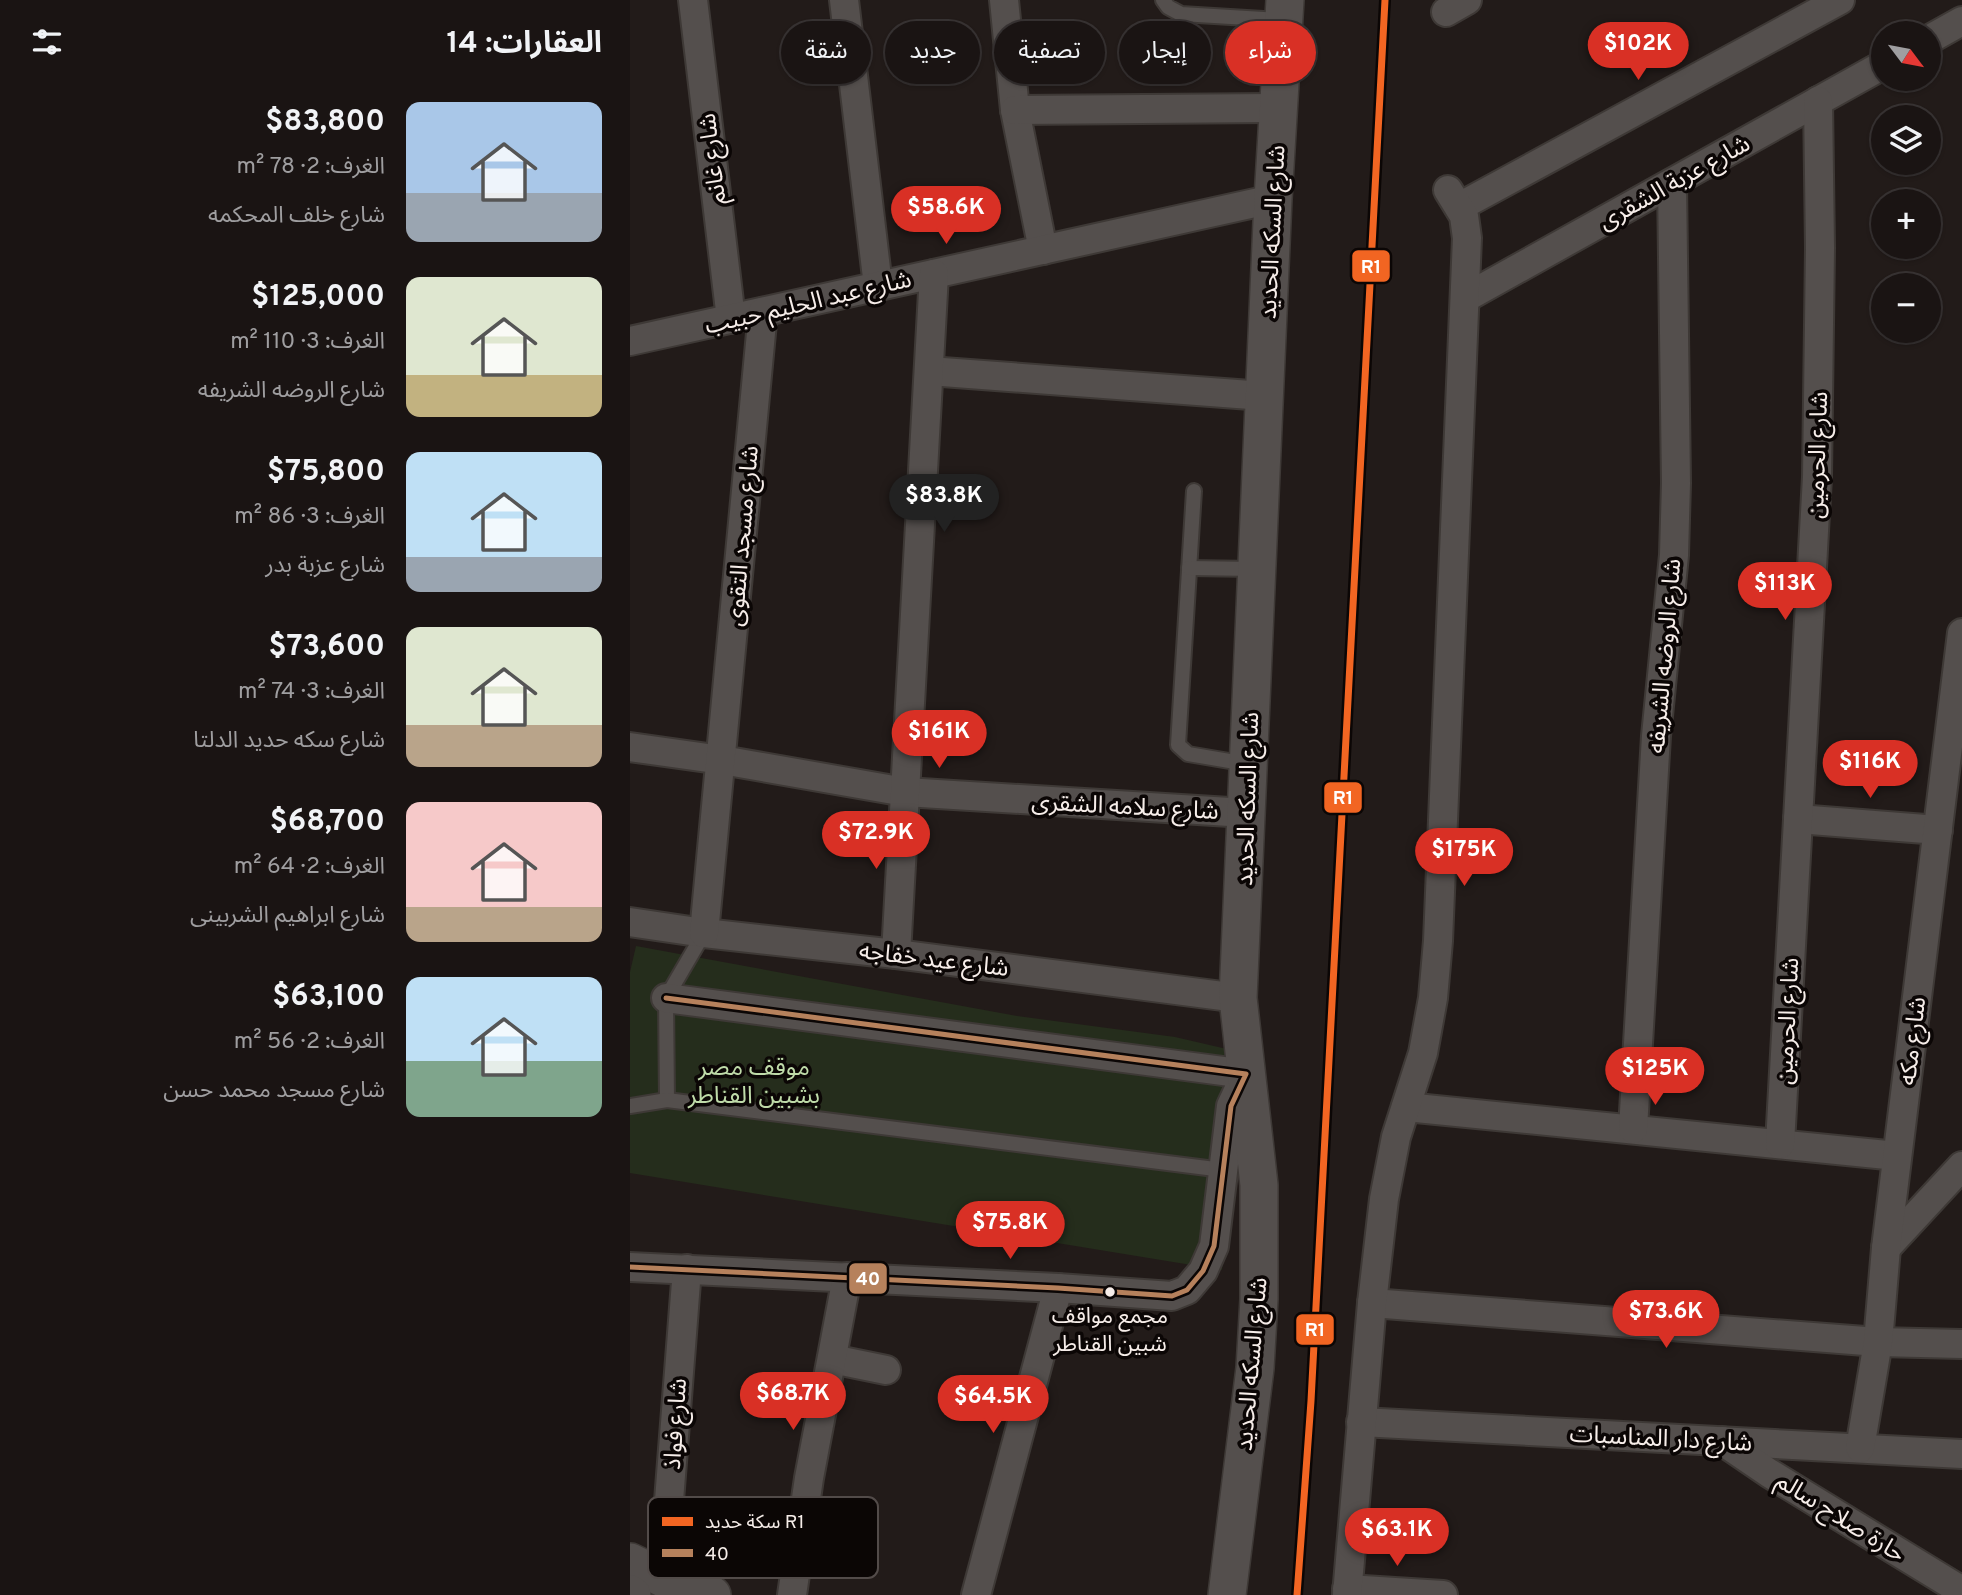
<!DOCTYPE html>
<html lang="ar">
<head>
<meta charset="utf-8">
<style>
	:root { --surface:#1a1413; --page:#231d1c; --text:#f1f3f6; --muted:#9f9ea0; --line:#383333; --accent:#d93025 }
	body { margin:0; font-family:Overpass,"Noto Sans Arabic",sans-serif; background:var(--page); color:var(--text); direction:rtl; height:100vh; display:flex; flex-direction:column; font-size:26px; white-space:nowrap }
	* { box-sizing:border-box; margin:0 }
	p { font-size:23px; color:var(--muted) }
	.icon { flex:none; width:38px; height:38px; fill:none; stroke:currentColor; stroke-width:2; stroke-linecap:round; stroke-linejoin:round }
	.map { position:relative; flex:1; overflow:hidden; direction:ltr }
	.panel { display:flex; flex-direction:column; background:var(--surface); width:630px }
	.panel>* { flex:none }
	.guide { position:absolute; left:21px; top:21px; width:665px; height:63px; direction:rtl; display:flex; gap:14px }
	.needle { width:46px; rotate:122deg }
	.fabs { position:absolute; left:1241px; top:21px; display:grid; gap:14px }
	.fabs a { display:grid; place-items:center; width:70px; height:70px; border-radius:50%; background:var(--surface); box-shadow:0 2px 5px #0004,0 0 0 2px var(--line); font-size:35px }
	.price { position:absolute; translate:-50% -60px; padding:0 16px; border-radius:24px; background:var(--accent); color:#fff; font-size:23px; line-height:46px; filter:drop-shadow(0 2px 4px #0008) }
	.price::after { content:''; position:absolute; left:50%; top:42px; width:21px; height:16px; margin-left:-10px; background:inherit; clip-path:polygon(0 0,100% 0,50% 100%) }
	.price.current { background:#222; color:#fff }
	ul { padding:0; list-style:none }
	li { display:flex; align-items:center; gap:21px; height:175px; padding:0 28px }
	li span { display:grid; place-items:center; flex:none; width:196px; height:140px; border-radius:14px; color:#555 }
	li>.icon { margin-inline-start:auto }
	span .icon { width:84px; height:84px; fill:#fffc; stroke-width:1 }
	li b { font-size:30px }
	h2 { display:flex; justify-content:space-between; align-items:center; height:84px; padding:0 28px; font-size:30px }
	.chip { padding:0 24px; border-radius:32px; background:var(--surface); box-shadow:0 2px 5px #0004,0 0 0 2px var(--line); font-size:24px; line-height:63px }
	.chip.current { background:var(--accent); color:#fff }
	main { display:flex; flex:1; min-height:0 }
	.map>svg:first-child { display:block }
	.green { fill:#252d1c }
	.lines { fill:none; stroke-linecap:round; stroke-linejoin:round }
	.service-casing { stroke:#3e3936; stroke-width:18 }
	.minor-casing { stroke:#3e3936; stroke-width:32 }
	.tertiary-casing { stroke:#3e3936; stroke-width:40 }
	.service { stroke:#544f4d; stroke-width:14 }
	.minor { stroke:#544f4d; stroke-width:28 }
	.tertiary { stroke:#544f4d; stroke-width:37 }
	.bus-1-casing { stroke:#0b0605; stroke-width:10 }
	.bus-1 { stroke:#b6815c; stroke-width:5 }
	.rail-1-casing { stroke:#0b0605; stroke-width:12 }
	.rail-1 { stroke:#f26522; stroke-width:7 }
	.bus-dot { fill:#f6ede9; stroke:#0b0605; stroke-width:2.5 }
	.labels { text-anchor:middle; stroke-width:7; stroke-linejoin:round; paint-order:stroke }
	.bus-label { font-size:22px; fill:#f6ede9; stroke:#0b0605 }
	.street-label { font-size:24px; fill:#f6ede9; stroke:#0b0605 }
	.park-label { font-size:24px; fill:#bfdba9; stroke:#0b0605 }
	.key { fill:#0b0605; stroke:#524b49; stroke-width:2 }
	.key-label { font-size:19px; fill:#f6ede9 }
	.line-badge { stroke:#0b0605; stroke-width:2.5 }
	.badge-label { font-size:19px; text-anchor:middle; font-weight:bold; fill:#fff }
</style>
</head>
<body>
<main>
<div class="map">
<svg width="1332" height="1595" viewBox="0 0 1332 1595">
	<rect width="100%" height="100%" fill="#221b19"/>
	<path class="green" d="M6 946 387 1016 545 1037 614 1053 592 1270 0 1173V972Z"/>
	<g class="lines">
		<defs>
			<g id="service">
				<path d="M533 0 538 7 551 14 652 20"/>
				<path d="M564 491 548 745 558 754 617 764"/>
				<path d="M559 568 625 569"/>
				<path d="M37 1100 36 998 74 933"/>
				<path d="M0 1106 37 1100 593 1170"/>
			</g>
			<g id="minor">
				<path d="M63 0 101 319"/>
				<path d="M214 0 248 286"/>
				<path d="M374 0 385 110 413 250"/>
				<path d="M816 12 837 0"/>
				<path d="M1298 40 1332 21"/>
				<path d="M385 110 648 108"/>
				<path d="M829 207 1210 0"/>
				<path d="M835 298 1253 65"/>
				<path d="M0 341 643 199"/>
				<path d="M299 371 634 396"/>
				<path d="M0 747 92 760 275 792 616 813"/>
				<path d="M1168 819 1308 830"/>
				<path d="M0 922 74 933 266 954 608 998"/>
				<path d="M74 933 133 312"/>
				<path d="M266 954 304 274"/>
				<path d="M776 1107 1267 1156"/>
				<path d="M1003 1129 1026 736 1044 555 1046 483 1042 183"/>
				<path d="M1150 1144 1187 477 1190 248 1188 101"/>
				<path d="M1256 1248 1332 1166"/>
				<path d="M0 1267 428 1288 542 1296 557 1290 573 1271 584 1246 601 1106 616 1074 36 998"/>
				<path d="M742 1303 1248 1342 1332 1344"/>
				<path d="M202 1359 256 1370"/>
				<path d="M731 1422 1332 1454"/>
				<path d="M1092 1441 1139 1473 1332 1591"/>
				<path d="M1230 1448 1248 1342 1256 1248 1332 633"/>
				<path d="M33 1578 57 1269"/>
				<path d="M717 1589 813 1595"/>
				<path d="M162 1595 179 1478 217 1277"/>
				<path d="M346 1595 428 1288"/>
				<path d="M717 1595 742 1303 754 1199 766 1137 793 1053 803 998 808 941 837 238 834 216 818 190"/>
			</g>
			<g id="tertiary">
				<path d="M0 1562 33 1578 82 1595"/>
				<path d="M0 1594 2 1595"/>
				<path d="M597 1595 625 1368 629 1299V1185L608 998 643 199 655 0"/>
			</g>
		</defs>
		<use href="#service" class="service-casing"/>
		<use href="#minor" class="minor-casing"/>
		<use href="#tertiary" class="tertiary-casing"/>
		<use href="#service" class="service"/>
		<use href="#minor" class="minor"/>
		<use href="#tertiary" class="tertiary"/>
		<defs>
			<path id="bus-1" d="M0 1267 428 1288 542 1296 557 1290 573 1271 584 1246 601 1106 616 1074 36 998"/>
		</defs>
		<use href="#bus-1" class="bus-1-casing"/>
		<use href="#bus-1" class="bus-1"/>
		<defs>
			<path id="rail-1" d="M667 1595 681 1401 755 0"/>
		</defs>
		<use href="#rail-1" class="rail-1-casing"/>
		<use href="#rail-1" class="rail-1"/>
	</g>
	<circle class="bus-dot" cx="480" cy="1292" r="6"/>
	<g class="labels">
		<g class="bus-label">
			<text x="480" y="1323">مجمع مواقف<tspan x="480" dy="28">شبين القناطر</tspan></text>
		</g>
		<g class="street-label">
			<text transform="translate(82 159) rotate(-97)" y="8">شارع غانم</text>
			<text transform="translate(1044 182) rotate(-29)" y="8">شارع عزبة الشقرى</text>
			<text transform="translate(642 232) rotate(-87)" y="8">شارع السكه الحديد</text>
			<text transform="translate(178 302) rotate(-13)" y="8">شارع عبد الحليم حبيب</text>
			<text transform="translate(1187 455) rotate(-88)" y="8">شارع الحرمين</text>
			<text transform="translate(112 536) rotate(-85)" y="8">شارع مسجد التقوى</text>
			<text transform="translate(1034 656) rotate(-85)" y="8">شارع الروضه الشريفه</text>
			<text transform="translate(617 799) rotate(-88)" y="8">شارع السكه الحديد</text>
			<text transform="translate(495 806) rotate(3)" y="8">شارع سلامه الشقرى</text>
			<text transform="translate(304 959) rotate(7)" y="8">شارع عيد خفاجه</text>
			<text transform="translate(1157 1021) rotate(-87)" y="8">شارع الحرمين</text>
			<text transform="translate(1282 1041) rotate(-83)" y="8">شارع مكه</text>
			<text transform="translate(621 1364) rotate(-85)" y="8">شارع السكه الحديد</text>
			<text transform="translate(45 1424) rotate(-86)" y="8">شارع فواذ</text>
			<text transform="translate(1031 1438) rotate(3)" y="8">شارع دار المناسبات</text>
			<text transform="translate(1211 1517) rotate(32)" y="8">حارة صلاح سالم</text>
		</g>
		<g class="park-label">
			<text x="124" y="1075">موقف مصر<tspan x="124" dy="28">بشبين القناطر</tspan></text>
		</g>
	</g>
	<rect x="18" y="1497" width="230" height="81" rx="10" class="key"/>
	<rect x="32" y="1517" width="31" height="9" fill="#f26522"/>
	<rect x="32" y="1549" width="31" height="8" fill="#b6815c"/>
	<g class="key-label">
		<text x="75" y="1528">سكة حديد R1</text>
		<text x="75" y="1560">40</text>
	</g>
	<g class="line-badge">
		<rect x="721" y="249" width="40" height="34" rx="7" fill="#f26522"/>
		<rect x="693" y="781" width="40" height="33" rx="7" fill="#f26522"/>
		<rect x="218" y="1262" width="40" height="33" rx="7" fill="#b6815c"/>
		<rect x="665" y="1313" width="40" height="33" rx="7" fill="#f26522"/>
	</g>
	<g class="badge-label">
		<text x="741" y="273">R1</text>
		<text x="713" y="804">R1</text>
		<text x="238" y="1285">40</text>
		<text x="685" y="1336">R1</text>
	</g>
</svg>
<div class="fabs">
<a><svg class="needle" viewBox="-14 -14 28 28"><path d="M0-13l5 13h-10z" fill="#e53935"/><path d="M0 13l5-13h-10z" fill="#9f9ea0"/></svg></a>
<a><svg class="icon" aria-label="layers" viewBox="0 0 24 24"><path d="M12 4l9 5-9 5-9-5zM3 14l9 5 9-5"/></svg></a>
<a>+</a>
<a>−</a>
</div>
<b class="price" style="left:1008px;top:82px">$102K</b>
<b class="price" style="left:316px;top:246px">$58.6K</b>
<b class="price current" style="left:314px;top:534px">$83.8K</b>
<b class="price" style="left:1155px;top:622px">$113K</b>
<b class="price" style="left:309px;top:770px">$161K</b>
<b class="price" style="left:1240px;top:800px">$116K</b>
<b class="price" style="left:246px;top:871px">$72.9K</b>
<b class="price" style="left:834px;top:888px">$175K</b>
<b class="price" style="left:1025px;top:1107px">$125K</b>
<b class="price" style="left:380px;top:1261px">$75.8K</b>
<b class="price" style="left:1036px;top:1350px">$73.6K</b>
<b class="price" style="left:163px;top:1432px">$68.7K</b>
<b class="price" style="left:363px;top:1435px">$64.5K</b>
<b class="price" style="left:767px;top:1568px">$63.1K</b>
<div class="guide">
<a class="chip current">شراء</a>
<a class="chip">إيجار</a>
<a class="chip">تصفية</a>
<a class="chip">جديد</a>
<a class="chip">شقة</a>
</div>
</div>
<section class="panel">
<h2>العقارات: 14<svg class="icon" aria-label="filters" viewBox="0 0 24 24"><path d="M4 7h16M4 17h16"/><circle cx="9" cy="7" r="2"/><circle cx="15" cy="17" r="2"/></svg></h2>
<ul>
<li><span style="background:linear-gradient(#a9c7e8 65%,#9aa5b1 0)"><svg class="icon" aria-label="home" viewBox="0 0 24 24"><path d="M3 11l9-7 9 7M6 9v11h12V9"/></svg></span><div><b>$83,800</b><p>الغرف: 2 · 78 m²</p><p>شارع خلف المحكمه</p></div></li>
<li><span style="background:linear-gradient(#dfe7d0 70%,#c2b280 0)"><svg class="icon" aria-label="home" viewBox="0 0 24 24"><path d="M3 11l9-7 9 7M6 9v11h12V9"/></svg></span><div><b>$125,000</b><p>الغرف: 3 · 110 m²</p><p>شارع الروضه الشريفه</p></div></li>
<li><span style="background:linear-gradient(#bfe0f5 75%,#9aa5b1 0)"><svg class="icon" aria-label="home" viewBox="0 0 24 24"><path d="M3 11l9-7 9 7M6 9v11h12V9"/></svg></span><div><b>$75,800</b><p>الغرف: 3 · 86 m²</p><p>شارع عزبة بدر</p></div></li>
<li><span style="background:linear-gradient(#dfe7d0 70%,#b9a48a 0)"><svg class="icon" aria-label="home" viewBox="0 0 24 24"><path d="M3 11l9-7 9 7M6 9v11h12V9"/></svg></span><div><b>$73,600</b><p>الغرف: 3 · 74 m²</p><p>شارع سكه حديد الدلتا</p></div></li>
<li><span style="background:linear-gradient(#f6c9c9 75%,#b9a48a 0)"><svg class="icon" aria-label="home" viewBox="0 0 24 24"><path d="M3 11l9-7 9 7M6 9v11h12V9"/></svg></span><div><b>$68,700</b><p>الغرف: 2 · 64 m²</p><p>شارع ابراهيم الشربينى</p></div></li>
<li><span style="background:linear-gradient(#bfe0f5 60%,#7fa58c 0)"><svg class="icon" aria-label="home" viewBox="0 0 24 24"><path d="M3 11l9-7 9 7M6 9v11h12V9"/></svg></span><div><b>$63,100</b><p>الغرف: 2 · 56 m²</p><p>شارع مسجد محمد حسن</p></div></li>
</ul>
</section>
</main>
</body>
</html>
